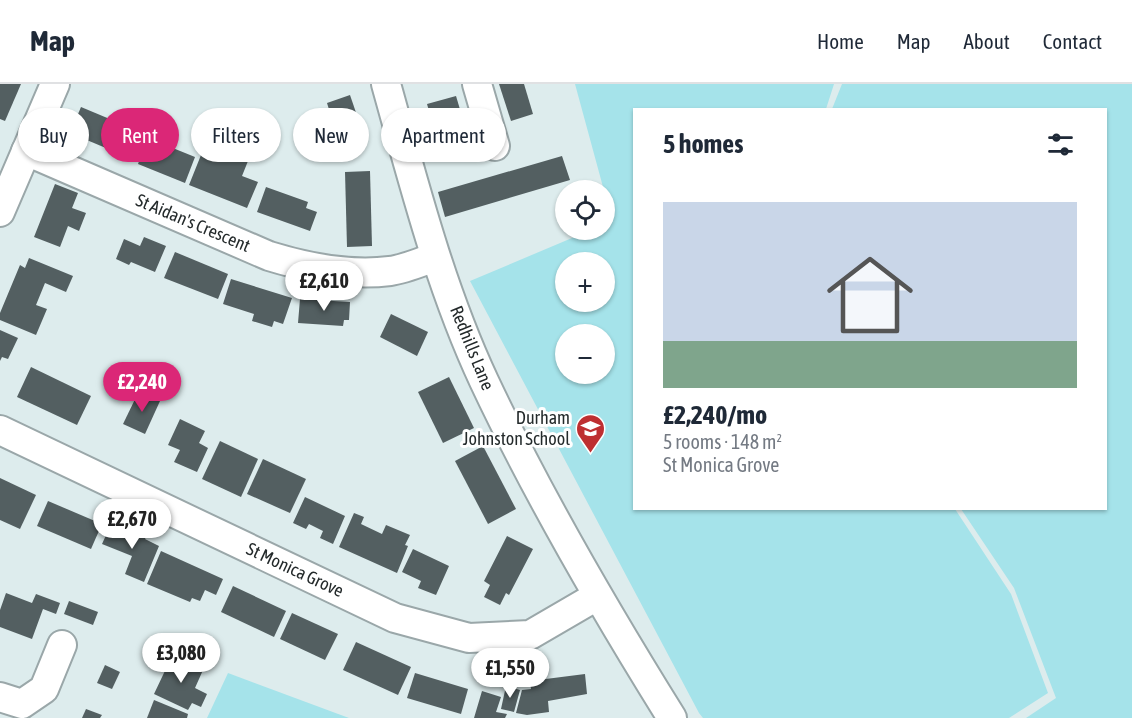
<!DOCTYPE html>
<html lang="en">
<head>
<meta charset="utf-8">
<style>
	:root { --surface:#fff; --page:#f6f6f7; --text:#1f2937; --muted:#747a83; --line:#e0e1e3; --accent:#db2777 }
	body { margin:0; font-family:"Asap Condensed",sans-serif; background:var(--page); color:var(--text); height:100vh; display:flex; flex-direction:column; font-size:22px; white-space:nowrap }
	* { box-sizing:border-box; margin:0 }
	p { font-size:20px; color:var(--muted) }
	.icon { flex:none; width:33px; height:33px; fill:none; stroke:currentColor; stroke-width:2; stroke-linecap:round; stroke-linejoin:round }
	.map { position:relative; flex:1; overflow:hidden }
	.drawer { position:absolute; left:633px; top:24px; width:474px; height:402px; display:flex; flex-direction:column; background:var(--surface); border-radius:0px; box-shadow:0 2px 4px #0004 }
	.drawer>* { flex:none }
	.banner { position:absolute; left:18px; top:24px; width:525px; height:54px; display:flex; gap:12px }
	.fabs { position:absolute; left:555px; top:96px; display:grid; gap:12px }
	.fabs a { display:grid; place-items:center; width:60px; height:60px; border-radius:50%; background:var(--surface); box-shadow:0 2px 4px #0004; font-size:30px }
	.price { position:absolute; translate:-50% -51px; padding:0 14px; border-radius:21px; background:#fff; color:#222; font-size:20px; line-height:39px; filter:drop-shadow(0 2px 3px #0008) }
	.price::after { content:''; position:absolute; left:50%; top:36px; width:18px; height:14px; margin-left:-9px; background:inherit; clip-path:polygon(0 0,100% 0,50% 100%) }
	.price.on { background:var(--accent); color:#fff }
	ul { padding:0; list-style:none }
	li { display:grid; align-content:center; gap:12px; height:318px; padding:0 30px }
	li span { display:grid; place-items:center; height:186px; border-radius:0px; color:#555 }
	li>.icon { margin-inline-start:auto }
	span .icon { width:108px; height:108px; fill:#fffc; stroke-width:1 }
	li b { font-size:26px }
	h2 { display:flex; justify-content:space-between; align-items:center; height:72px; padding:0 30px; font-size:26px }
	.pill { padding:0 21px; border-radius:27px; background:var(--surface); box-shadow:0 2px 4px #0004; font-size:21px; line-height:54px }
	.pill.on { background:var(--accent); color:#fff }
	header { display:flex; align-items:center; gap:36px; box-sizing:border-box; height:84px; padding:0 30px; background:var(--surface); border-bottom:2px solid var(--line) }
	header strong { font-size:28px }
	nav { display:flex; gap:33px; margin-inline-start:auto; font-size:21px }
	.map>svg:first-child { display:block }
	.green { fill:#a5e3ea; fill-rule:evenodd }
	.building { fill:#535f61 }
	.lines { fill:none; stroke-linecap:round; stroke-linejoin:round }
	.minor-casing { stroke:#9aa7a9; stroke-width:32 }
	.minor { stroke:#fff; stroke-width:28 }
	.labels { text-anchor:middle; stroke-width:6; stroke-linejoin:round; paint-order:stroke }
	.street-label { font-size:18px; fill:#242a2b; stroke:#fff }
	.poi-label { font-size:18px; fill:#242a2b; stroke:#fff; text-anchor:end }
</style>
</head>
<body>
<header>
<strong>Map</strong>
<nav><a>Home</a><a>Map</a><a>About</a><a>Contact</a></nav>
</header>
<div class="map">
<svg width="1132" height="634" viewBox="0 0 1132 634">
	<rect width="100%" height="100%" fill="#ddeced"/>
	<g class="green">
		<path d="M575 0H834L826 25 634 26V424L955 425 1011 510 1048 609 1009 634H703L699 629 470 197 591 146H604L605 140 612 136ZM566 178H604V218H566ZM604 250V290H566V250Z"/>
		<path d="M842 0H1132V634H1026L1056 614 1014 504 961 425 1106 424V26L832 25Z"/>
		<path d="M228 589 349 634H207Z"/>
	</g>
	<g class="building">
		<path d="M0 0H21L5 37 0 35Z"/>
		<path d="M499 0H524L533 30 511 37Z"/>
		<path d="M350 11 365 55 341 63 327 19Z"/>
		<path d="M456 12 467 49 438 58 427 20Z"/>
		<path d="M81 23 136 46 125 72 70 49Z"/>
		<path d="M148 54 195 73 185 99 138 80Z"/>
		<path d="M203 66 223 74 225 69 236 73 238 68 250 72 242 92 258 98 247 124 189 101Z"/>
		<path d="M562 72 570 96 445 133 438 108Z"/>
		<path d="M370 87 372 162 347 163 345 88Z"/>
		<path d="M55 100 78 109 72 124 86 129 79 147 68 142 60 163 34 153Z"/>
		<path d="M266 103 308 118 306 124 317 128 310 147 257 128Z"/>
		<path d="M144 153 166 162 155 188 131 178 129 181 116 175 124 155 140 162Z"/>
		<path d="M175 168 228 190 218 215 164 194Z"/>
		<path d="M29 174 73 192 66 208 45 199 36 221 47 225 36 251 0 236V229L20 181 25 184Z"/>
		<path d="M231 195 292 214 283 240 274 237 272 243 252 237 254 230 223 220Z"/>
		<path d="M300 215 350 218 349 236H344L343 242 298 239Z"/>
		<path d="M391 230 428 248 417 272 380 253Z"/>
		<path d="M0 246 18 254 8 275 2 273 0 277Z"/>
		<path d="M31 283 91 312 77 341 17 313Z"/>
		<path d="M449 293 474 344 443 359 418 308Z"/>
		<path d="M139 307 160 317 145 350 123 340Z"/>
		<path d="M180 335 205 347 199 359 208 364 197 388 174 378 180 366 168 361Z"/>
		<path d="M220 357 258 375 241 413 202 395Z"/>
		<path d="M483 362 516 425 488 440 455 377Z"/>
		<path d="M263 375 306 395 290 429 247 410Z"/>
		<path d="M0 394 36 411 20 445 0 436Z"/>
		<path d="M305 413 345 432 333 460 320 454 323 447 309 440 306 445 293 439Z"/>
		<path d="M48 417 102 440 91 465 37 442Z"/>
		<path d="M354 429 364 433 361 440 382 450 386 441 410 451 405 461 408 462 397 489 339 463Z"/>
		<path d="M112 438 146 453 145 455 159 462 144 498 125 490 132 472 102 460Z"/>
		<path d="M507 452 533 465 509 511 506 509 500 521 484 513 490 501 484 497Z"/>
		<path d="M413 465 449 482 436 511 418 504 421 497 402 488Z"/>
		<path d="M161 467 223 495 216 511 205 506 200 517 192 514 190 518 147 500Z"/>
		<path d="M233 502 286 527 274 553 221 528Z"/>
		<path d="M6 509 32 519 36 510 60 519 56 530 43 525 32 555 0 543V526Z"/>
		<path d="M69 517 98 528 93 541 64 530Z"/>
		<path d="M292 529 338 550 325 576 280 555Z"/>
		<path d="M356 558 411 583 398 611 343 586Z"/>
		<path d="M172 572 203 586 195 604 207 610 201 623 192 619 188 626 154 610Z"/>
		<path d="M105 581 120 588 112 605 97 599Z"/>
		<path d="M415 589 468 605 461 630 407 614Z"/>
		<path d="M585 590 587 610 548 617 549 628 527 631 516 629 522 606 531 605 530 597Z"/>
		<path d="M506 602 520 606 514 628 501 625Z"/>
		<path d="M482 607 501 613 496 628 507 630 505 634H474Z"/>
		<path d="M154 616 188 630 187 634H147Z"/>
		<path d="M86 625 102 631 100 634H82Z"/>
	</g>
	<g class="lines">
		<defs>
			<g id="minor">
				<path d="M386 0C414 100 440 203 484 297 539 414 604 525 672 634"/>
				<path d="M477 0 495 62"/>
				<path d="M26 67 269 172C308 184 350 192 390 187 405 185 421 178 435 173"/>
				<path d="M0 128 55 0"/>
				<path d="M0 346 395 534 469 554 530 551 597 512"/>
				<path d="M0 613 22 620 44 605 62 561"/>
			</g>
		</defs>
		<use href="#minor" class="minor-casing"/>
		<use href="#minor" class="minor"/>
	</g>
	<defs>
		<symbol id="school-pin" viewBox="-11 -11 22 30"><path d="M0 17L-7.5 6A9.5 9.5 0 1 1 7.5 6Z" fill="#be2f31" stroke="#fff"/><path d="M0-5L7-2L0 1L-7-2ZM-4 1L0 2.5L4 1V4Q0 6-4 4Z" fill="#fff"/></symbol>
	</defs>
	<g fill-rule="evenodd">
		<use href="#school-pin" x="574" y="328" width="33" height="45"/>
	</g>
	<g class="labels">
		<g class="street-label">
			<text transform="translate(193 139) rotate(23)" y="6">St Aidan's Crescent</text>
			<text transform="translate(472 264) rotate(68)" y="6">Redhills Lane</text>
			<text transform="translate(295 486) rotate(25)" y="6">St Monica Grove</text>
		</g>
		<g class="poi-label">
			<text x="570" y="340">Durham<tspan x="570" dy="21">Johnston School</tspan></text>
		</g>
	</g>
</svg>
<div class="fabs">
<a><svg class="icon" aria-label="locate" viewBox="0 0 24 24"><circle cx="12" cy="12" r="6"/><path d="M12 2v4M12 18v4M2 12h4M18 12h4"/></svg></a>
<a>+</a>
<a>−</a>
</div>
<b class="price" style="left:324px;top:228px">£2,610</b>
<b class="price on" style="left:142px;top:329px">£2,240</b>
<b class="price" style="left:132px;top:466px">£2,670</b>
<b class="price" style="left:181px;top:600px">£3,080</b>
<b class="price" style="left:510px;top:615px">£1,550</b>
<div class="banner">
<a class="pill">Buy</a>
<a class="pill on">Rent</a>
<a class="pill">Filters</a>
<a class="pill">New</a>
<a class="pill">Apartment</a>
</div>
<section class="drawer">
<h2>5 homes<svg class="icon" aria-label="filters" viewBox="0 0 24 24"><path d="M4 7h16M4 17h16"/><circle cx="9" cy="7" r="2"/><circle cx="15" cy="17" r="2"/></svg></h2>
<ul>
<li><span style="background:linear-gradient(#c9d6e8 75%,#7fa58c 0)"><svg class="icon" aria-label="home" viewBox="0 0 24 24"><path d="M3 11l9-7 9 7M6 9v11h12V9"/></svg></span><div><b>£2,240/mo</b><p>5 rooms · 148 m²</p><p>St Monica Grove</p></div></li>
</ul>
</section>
</div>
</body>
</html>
